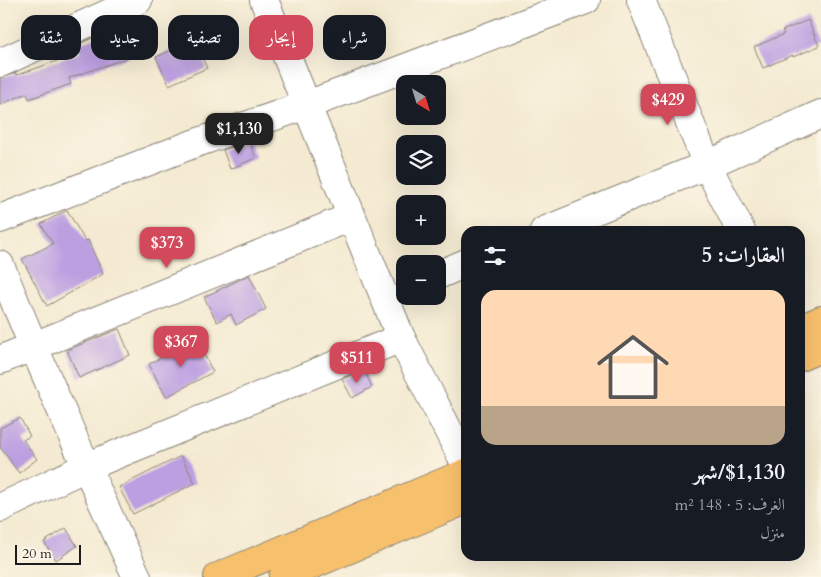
<!DOCTYPE html>
<html lang="ar">
<head>
<meta charset="utf-8">
<style>
	:root { --surface:#171b24; --page:#242831; --text:#f1f3f6; --muted:#9ea1a6; --line:#363941; --accent:#d1495b }
	body { margin:0; font-family:Cardo,Amiri,serif; background:var(--page); color:var(--text); direction:rtl; height:100vh; display:flex; flex-direction:column; font-size:19px; white-space:nowrap }
	* { box-sizing:border-box; margin:0 }
	p { font-size:16px; color:var(--muted) }
	.icon { flex:none; width:28px; height:28px; fill:none; stroke:currentColor; stroke-width:2; stroke-linecap:round; stroke-linejoin:round }
	.map { position:relative; flex:1; overflow:hidden; direction:ltr }
	.side { position:absolute; left:461px; top:226px; width:344px; height:335px; display:flex; flex-direction:column; background:var(--surface); border-radius:15px; box-shadow:0 5px 20px #0002; direction:rtl }
	.side>* { flex:none }
	.hud { position:absolute; left:15px; top:15px; width:371px; height:45px; direction:rtl; display:flex; gap:10px }
	.needle { width:32px; rotate:142deg }
	.fabs { position:absolute; left:396px; top:75px; display:grid; gap:10px }
	.fabs a { display:grid; place-items:center; width:50px; height:50px; border-radius:10px; background:var(--surface); box-shadow:0 5px 20px #0002; font-size:25px }
	.scale { position:absolute; left:15px; bottom:12px; width:66px; box-sizing:border-box; padding-left:5px; border:2px solid #1c1c1c; border-top:0; font-size:14px; line-height:18px; white-space:nowrap; color:#1c1c1c; -webkit-text-stroke:4px #fcf5e5; paint-order:stroke }
	.price { position:absolute; translate:-50% -42px; padding:0 11px; border-radius:10px; background:var(--accent); color:#fff; font-size:16px; line-height:32px; filter:drop-shadow(0 1px 2px #0008) }
	.price::after { content:''; position:absolute; left:50%; top:30px; width:15px; height:11px; margin-left:-8px; background:inherit; clip-path:polygon(0 0,100% 0,50% 100%) }
	.price.current { background:#222; color:#fff }
	ul { padding:0; list-style:none }
	li { display:grid; align-content:center; gap:10px; height:265px; padding:0 20px }
	li+li { border-top:1px solid var(--line) }
	li span { display:grid; place-items:center; height:155px; border-radius:15px; color:#555 }
	li>.icon { margin-inline-start:auto }
	span .icon { width:90px; height:90px; fill:#fffc; stroke-width:1 }
	li b { font-size:21px }
	h2 { display:flex; justify-content:space-between; align-items:center; height:60px; padding:0 20px; font-size:21px }
	.chip { padding:0 18px; border-radius:15px; background:var(--surface); box-shadow:0 5px 20px #0002; font-size:18px; line-height:45px }
	.chip.current { background:var(--accent); color:#fff }
	.map>svg:first-child { display:block }
	.building { fill:#bc9fe1 }
	.lines { fill:none; stroke-linecap:round; stroke-linejoin:round }
	.minor-casing { stroke:#888376; stroke-width:30 }
	.major-casing { stroke:#888376; stroke-width:30 }
	.minor { stroke:#fff; stroke-width:28 }
	.major { stroke:#f7c06c; stroke-width:28 }
</style>
</head>
<body>
<div class="map">
<svg width="821" height="577" viewBox="0 0 821 577">
	<rect width="100%" height="100%" fill="#fcf5e5"/>
	<filter id="ink" filterUnits="userSpaceOnUse"><feTurbulence type="fractalNoise" baseFrequency=".02" numOctaves="2"/><feDisplacementMap in="SourceGraphic" scale="10" xChannelSelector="R" yChannelSelector="G"/><feConvolveMatrix kernelMatrix="1 2 1 2 8 2 1 2 1" color-interpolation-filters="sRGB"/></filter>
	<filter id="wash" filterUnits="userSpaceOnUse"><feTurbulence type="fractalNoise" baseFrequency=".0096" numOctaves="4" result="noise"/><feDisplacementMap in="SourceGraphic" scale="20" xChannelSelector="R" yChannelSelector="G"/><feGaussianBlur stdDeviation="1.12" result="paint"/><feColorMatrix in="noise" values="0 0 0 0 0 0 0 0 0 0 0 0 0 0 0 0 0 1.4 0 .05"/><feComposite in="paint" operator="in"/></filter>
	<g filter="url(#wash)">
		<rect width="100%" height="100%" fill="#f4ead1"/>
		<g id="blocks">
			<g class="building">
				<path d="M808 20 819 46 793 57V55L763 68 754 47 784 34 782 31Z"/>
				<path d="M119 26 130 57 69 78 71 84 29 99 27 93 0 105V78L16 73 17 75 80 53 77 45Z"/>
				<path d="M194 40 207 68 169 85 156 57Z"/>
				<path d="M249 141 256 158 230 169 223 150Z"/>
				<path d="M67 210 85 241 88 240 103 274 47 306 22 259 53 244 41 224Z"/>
				<path d="M249 275 266 309 236 325 231 314 217 322 204 297Z"/>
				<path d="M119 329 130 355 79 378 67 350Z"/>
				<path d="M196 339 213 372 166 397 149 364Z"/>
				<path d="M364 370 372 387 352 398 342 379Z"/>
				<path d="M20 418 30 436 23 440 37 459 19 473 0 447V428Z"/>
				<path d="M181 456 195 483 133 514 119 487Z"/>
				<path d="M66 528 77 546 56 560 44 542Z"/>
			</g>
		</g>
	</g>
	<g filter="url(#ink)">
		<use href="#blocks" fill-opacity="0" stroke="#888376" stroke-width="1"/>
		<g class="lines">
			<defs>
				<g id="minor">
					<path d="M264 0 401 338 466 465"/>
					<path d="M641 0 707 165 741 231"/>
					<path d="M0 63 138 0"/>
					<path d="M0 219 193 144 307 105 586 0"/>
					<path d="M544 231 707 165 821 114"/>
					<path d="M0 265C42 370 89 474 137 577"/>
					<path d="M438 275 466 263"/>
					<path d="M0 360 351 217"/>
					<path d="M0 508 86 467 401 338"/>
				</g>
				<g id="major">
					<path d="M800 329 821 320"/>
					<path d="M800 357 821 348"/>
					<path d="M218 577 466 473"/>
					<path d="M283 577 466 500"/>
				</g>
			</defs>
			<use href="#minor" class="minor-casing"/>
			<use href="#major" class="major-casing"/>
			<use href="#minor" class="minor"/>
			<use href="#major" class="major"/>
		</g>
	</g>
</svg>
<div class="fabs">
<a><svg class="needle" viewBox="-14 -14 28 28"><path d="M0-13l5 13h-10z" fill="#e53935"/><path d="M0 13l5-13h-10z" fill="#9ea1a6"/></svg></a>
<a><svg class="icon" aria-label="layers" viewBox="0 0 24 24"><path d="M12 4l9 5-9 5-9-5zM3 14l9 5 9-5"/></svg></a>
<a>+</a>
<a>−</a>
</div>
<div class="scale">20 m</div>
<b class="price" style="left:668px;top:126px">$429</b>
<b class="price current" style="left:239px;top:155px">$1,130</b>
<b class="price" style="left:167px;top:269px">$373</b>
<b class="price" style="left:181px;top:368px">$367</b>
<b class="price" style="left:357px;top:384px">$511</b>
<div class="hud">
<a class="chip">شراء</a>
<a class="chip current">إيجار</a>
<a class="chip">تصفية</a>
<a class="chip">جديد</a>
<a class="chip">شقة</a>
</div>
<section class="side">
<h2>العقارات: 5<svg class="icon" aria-label="filters" viewBox="0 0 24 24"><path d="M4 7h16M4 17h16"/><circle cx="9" cy="7" r="2"/><circle cx="15" cy="17" r="2"/></svg></h2>
<ul>
<li><span style="background:linear-gradient(#ffd9b3 75%,#b9a48a 0)"><svg class="icon" aria-label="home" viewBox="0 0 24 24"><path d="M3 11l9-7 9 7M6 9v11h12V9"/></svg></span><div><b>$1,130/شهر</b><p>الغرف: 5 · 148 m²</p><p>منزل</p></div></li>
</ul>
</section>
</div>
</body>
</html>
